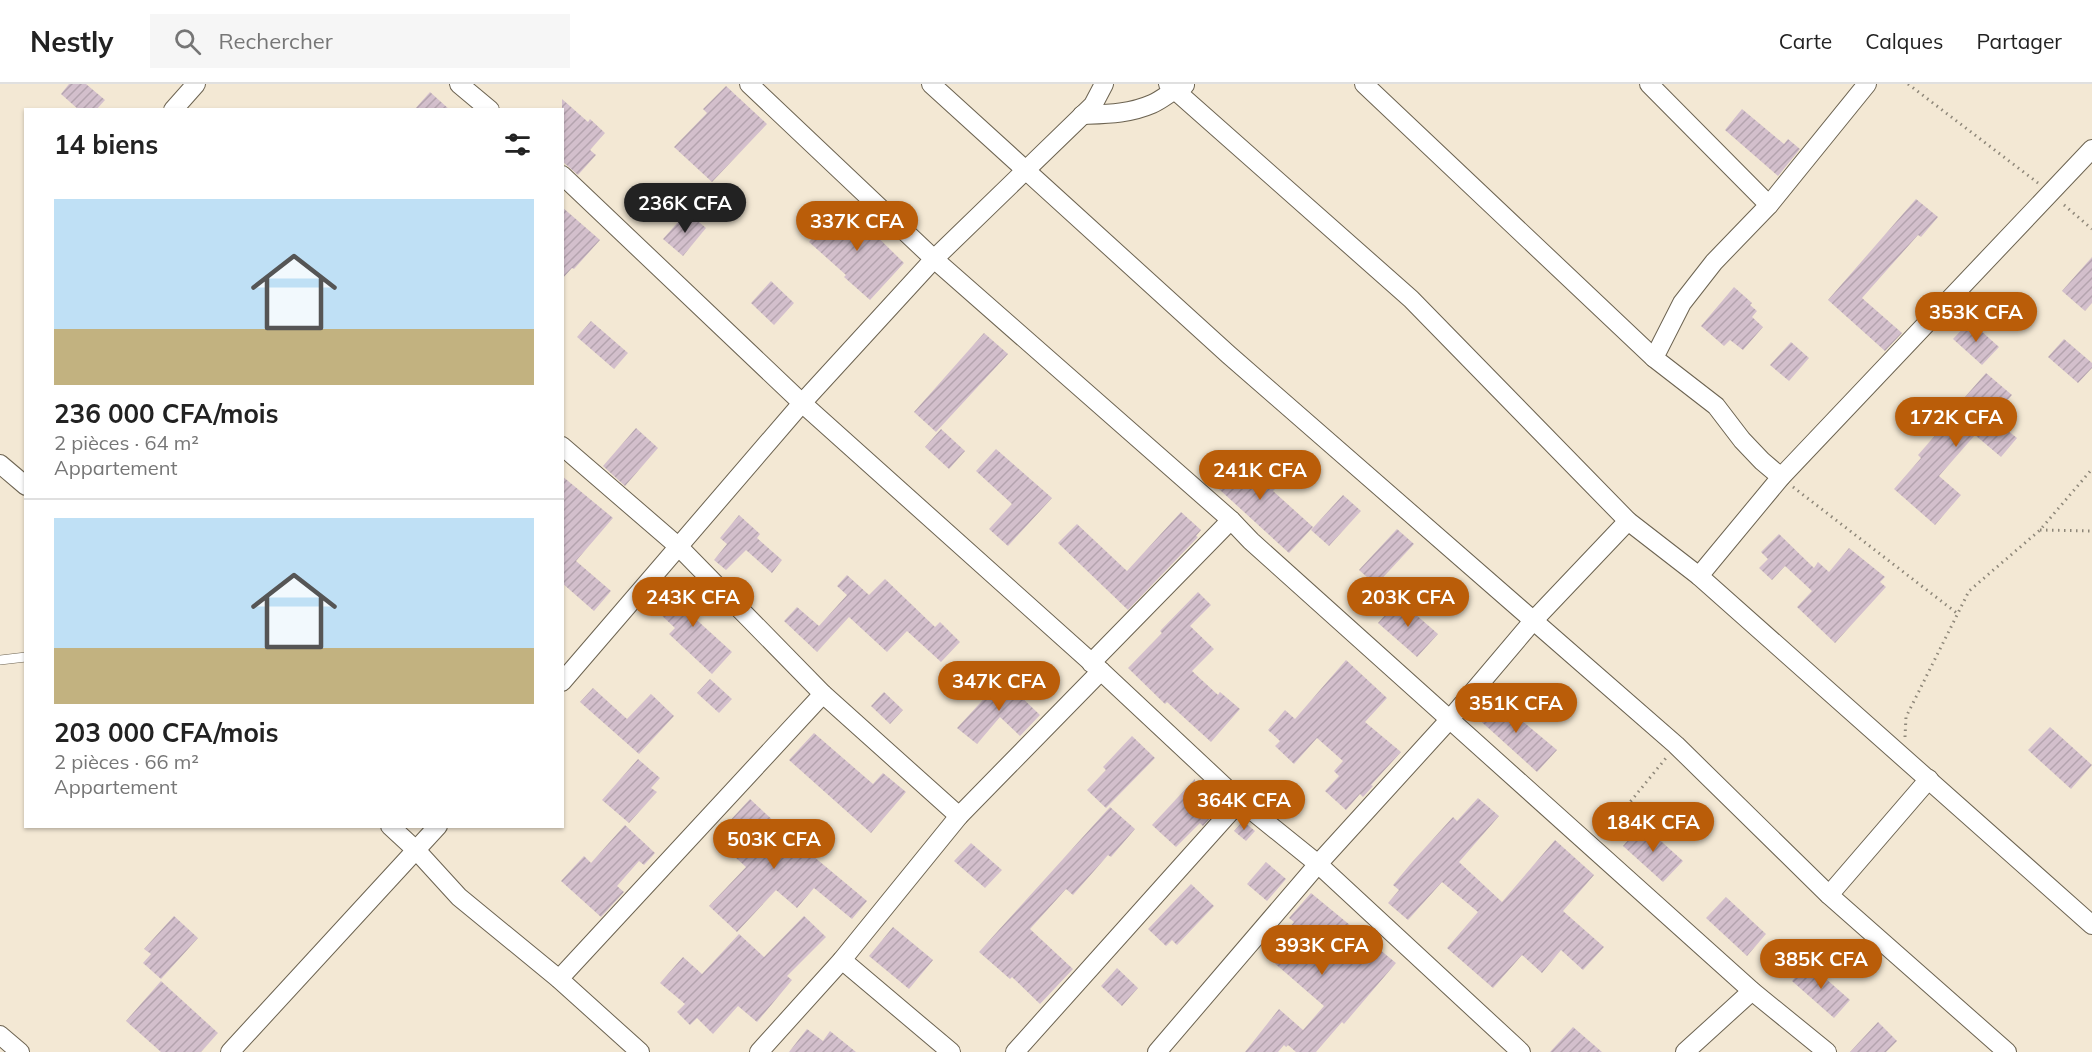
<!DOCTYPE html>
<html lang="fr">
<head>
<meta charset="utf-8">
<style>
	:root { --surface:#fff; --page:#f6f6f6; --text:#222; --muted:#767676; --line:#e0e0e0; --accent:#ba5d09 }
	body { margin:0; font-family:Mulish,sans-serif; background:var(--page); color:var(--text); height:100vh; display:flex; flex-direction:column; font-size:22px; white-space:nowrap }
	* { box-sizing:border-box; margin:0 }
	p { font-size:20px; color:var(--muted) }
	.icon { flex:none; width:33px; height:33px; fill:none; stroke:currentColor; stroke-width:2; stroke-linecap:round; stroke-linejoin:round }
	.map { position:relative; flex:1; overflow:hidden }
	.panel { position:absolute; left:24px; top:24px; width:540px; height:720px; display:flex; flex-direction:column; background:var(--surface); border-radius:0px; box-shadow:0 2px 4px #0004 }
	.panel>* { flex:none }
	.price { position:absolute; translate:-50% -51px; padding:0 14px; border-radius:21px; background:var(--accent); color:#fff; font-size:20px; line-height:39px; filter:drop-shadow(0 2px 3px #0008) }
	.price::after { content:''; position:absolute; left:50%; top:36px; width:18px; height:14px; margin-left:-9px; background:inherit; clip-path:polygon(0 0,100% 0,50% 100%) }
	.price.current { background:#222; color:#fff }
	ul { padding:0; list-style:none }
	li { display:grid; align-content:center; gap:12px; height:318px; padding:0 30px }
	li+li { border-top:2px solid var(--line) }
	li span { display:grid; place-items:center; height:186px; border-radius:0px; color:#555 }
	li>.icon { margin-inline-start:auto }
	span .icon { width:108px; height:108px; fill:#fffc; stroke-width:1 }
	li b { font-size:26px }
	h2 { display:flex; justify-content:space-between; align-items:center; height:72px; padding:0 30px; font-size:26px }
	header { display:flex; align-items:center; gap:36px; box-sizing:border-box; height:84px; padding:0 30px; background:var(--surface); border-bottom:2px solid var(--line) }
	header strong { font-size:28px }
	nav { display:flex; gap:33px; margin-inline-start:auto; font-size:21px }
	.search { width:420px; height:54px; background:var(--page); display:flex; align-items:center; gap:15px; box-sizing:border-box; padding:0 21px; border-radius:0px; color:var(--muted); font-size:22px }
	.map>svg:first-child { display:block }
	.building { fill:url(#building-hatch) }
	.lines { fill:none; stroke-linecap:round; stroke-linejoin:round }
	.service-casing { stroke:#6c6351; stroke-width:10 }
	.minor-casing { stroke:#6c6351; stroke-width:20 }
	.path { stroke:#8e8779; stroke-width:3; stroke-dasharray:1.5 4.5; stroke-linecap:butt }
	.service { stroke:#fff; stroke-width:9 }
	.minor { stroke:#fff; stroke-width:18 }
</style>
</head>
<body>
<header>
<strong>Nestly</strong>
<div class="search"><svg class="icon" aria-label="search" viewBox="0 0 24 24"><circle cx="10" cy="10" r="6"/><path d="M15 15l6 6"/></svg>Rechercher</div>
<nav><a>Carte</a><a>Calques</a><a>Partager</a></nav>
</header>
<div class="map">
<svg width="2092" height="968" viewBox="0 0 2092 968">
	<defs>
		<pattern id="building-hatch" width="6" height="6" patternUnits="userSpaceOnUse" patternTransform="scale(1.5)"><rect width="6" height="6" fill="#d3bfcc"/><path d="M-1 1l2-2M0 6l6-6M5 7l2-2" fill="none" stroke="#b4a3ae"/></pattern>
	</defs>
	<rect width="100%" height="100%" fill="#f3e8d4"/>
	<g class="building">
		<path d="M69 0H86L105 16 96 26H79L61 10Z"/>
		<path d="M726 2 767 40 712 98 674 63 707 29 703 25Z"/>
		<path d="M430 8 450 26H414Z"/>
		<path d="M562 15 588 38 590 35 605 49 590 66 596 71 578 91 562 77Z"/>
		<path d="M1742 25 1784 60 1788 55 1800 65 1778 92 1725 46Z"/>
		<path d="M1916 115 1938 133 1921 153 1918 151 1862 214 1902 249 1885 267 1828 216Z"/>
		<path d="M844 120 904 179 870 216 844 193 846 191 809 158Z"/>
		<path d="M562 123 600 156 574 185 572 184 562 195Z"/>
		<path d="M687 128 706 144 683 172 663 155Z"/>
		<path d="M2092 173V219L2085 227 2062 207Z"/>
		<path d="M771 197 794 219 774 241 751 219Z"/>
		<path d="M1734 203 1752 219 1750 221 1757 227 1752 233 1763 243 1743 266 1730 256 1724 262 1701 242Z"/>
		<path d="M591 237 628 269 614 285 577 253Z"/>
		<path d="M1970 237 1999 263 1982 281 1953 255Z"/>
		<path d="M984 249 1008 270 936 348 914 328Z"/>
		<path d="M2064 255 2092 279V284L2078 299 2048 273Z"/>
		<path d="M1791 258 1809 274 1789 297 1770 281Z"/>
		<path d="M1986 289 2012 311 1992 334 2017 354 2001 373 1975 351 1939 392 1961 411 1935 441 1894 405 1921 374 1918 371 1953 331 1951 329Z"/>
		<path d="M636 344 658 364 625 402 603 382Z"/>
		<path d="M941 345 965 367 949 385 925 363Z"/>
		<path d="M996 365 1052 414 1008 462 989 445 1012 420 976 387Z"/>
		<path d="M1236 366 1277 403 1273 407 1313 443 1289 469 1209 396Z"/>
		<path d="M562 392 613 434 576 477 611 507 594 527 562 499Z"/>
		<path d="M1343 411 1361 427 1329 462 1311 446Z"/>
		<path d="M1181 428 1201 446 1196 452 1198 453 1128 526 1058 459 1077 440 1127 487Z"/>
		<path d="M739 431 760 450 757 454 782 476 772 489 746 466 726 486 714 476 727 460 720 454Z"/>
		<path d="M1397 445 1414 460 1376 501 1359 486Z"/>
		<path d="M1779 450 1814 484 1818 478 1829 488 1849 464 1885 493 1880 498 1886 503 1835 559 1797 523 1812 507 1785 482 1772 496 1759 484 1768 475 1761 468Z"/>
		<path d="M847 491 869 511 885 495 935 543 940 538 960 558 941 578 907 547 887 568 849 533 817 568 784 537 797 523 819 542 847 511 837 502Z"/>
		<path d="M687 494 705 511 688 528 732 568 712 590 669 550 675 544 657 527Z"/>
		<path d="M1198 508 1211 521 1190 542 1214 565 1192 587 1218 611 1220 608 1240 625 1211 658 1167 618 1165 620 1128 584 1162 549 1160 547Z"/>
		<path d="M1399 516 1438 550 1417 573 1378 539Z"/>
		<path d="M1346 576 1387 614 1365 638 1401 668 1371 701 1373 702 1363 713 1360 710 1346 726 1325 707 1339 692 1334 687 1343 677 1317 654 1294 680 1275 662 1280 657 1268 646 1285 626 1295 635Z"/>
		<path d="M1005 592 1018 604 1015 607 1040 631 1020 652 1000 633 977 660 957 644Z"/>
		<path d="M710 595 732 615 719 629 697 609Z"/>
		<path d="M593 604 627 635 651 610 674 632 639 670 580 618Z"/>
		<path d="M884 608 903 626 890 640 871 622Z"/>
		<path d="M1492 612 1557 666 1537 688 1475 632Z"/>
		<path d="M2050 643 2092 681 2071 705 2028 666Z"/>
		<path d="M814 649 873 700 883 689 906 708 871 749 789 676Z"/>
		<path d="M1132 652 1155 674 1106 724 1087 706 1106 686 1103 683Z"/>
		<path d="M638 675 660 694 651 704 657 708 629 739 602 716Z"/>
		<path d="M1195 695V704L1218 725 1203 742 1200 739 1176 763 1152 741Z"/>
		<path d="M1478 714 1499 732 1459 778 1502 818 1555 756 1594 791 1563 827 1604 863 1583 886 1561 866 1542 889 1522 871 1493 904 1447 864 1478 828 1442 798 1408 836 1388 819 1399 806 1393 801 1413 777 1453 733 1457 737Z"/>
		<path d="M750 715 778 741 777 742 867 817 852 835 814 804 797 824 776 806 737 848 709 822 746 783 714 754Z"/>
		<path d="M1110 723 1135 745 1111 773 1108 771 1073 811 1066 805 1030 845 1073 885 1040 920 1012 893 1010 895 979 868Z"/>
		<path d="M1243 737 1255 747 1246 757 1234 747Z"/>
		<path d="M1642 740 1683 777 1663 798 1623 762Z"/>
		<path d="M625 741 655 769 644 781 639 777 617 802 624 808 601 833 561 797 584 772 591 779Z"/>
		<path d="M971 759 1002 786 985 804 954 777Z"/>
		<path d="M1266 778 1286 795 1267 817 1247 800Z"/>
		<path d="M1191 800 1214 822 1177 861 1172 856 1166 862 1148 845Z"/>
		<path d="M1311 809 1396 879 1344 940 1342 938 1316 968H1296L1288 961 1286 963 1284 961 1278 968H1245L1279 925 1303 946 1324 922 1265 871 1294 838 1289 834Z"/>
		<path d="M1726 813 1766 850 1747 872 1706 834Z"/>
		<path d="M174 832 198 854 161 895 143 879 151 870 144 865Z"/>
		<path d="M804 832 826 853 787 892 792 896 757 938 738 922 713 950 697 934 690 941 677 928 685 920 660 899 683 873 702 890 739 850 764 873Z"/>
		<path d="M893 843 933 876 909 905 869 872Z"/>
		<path d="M1808 879 1850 916 1834 934 1792 897Z"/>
		<path d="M1117 884 1138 904 1122 922 1101 902Z"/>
		<path d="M161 897 218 949 201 968H161L126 937Z"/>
		<path d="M1878 938 1897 957 1886 968H1850Z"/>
		<path d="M1573 943 1602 968H1550Z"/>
		<path d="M807 945 823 957 830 947 856 968H789Z"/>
	</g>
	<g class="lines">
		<defs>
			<path id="service" d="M0 576 26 573"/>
			<g id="minor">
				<path d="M459 0 490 26"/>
				<path d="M749 0 934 175 1231 436 1251 457 1752 907 1827 968"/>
				<path d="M931 0 1229 271 1676 661 1829 811 2007 968"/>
				<path d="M1168 0 1411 215 1628 437 1699 492 2092 841"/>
				<path d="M1364 0 1654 274"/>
				<path d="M1649 0 1769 121"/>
				<path d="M173 26 196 0"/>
				<path d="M1082 31C1107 30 1129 30 1152 20 1164 15 1173 5 1185 1"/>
				<path d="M562 91 802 319 1101 587 1240 717 1318 780 1521 968"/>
				<path d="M562 362 679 463 823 610 959 732"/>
				<path d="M0 380 26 402"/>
				<path d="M1781 393 1762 377 1742 356 1716 322 1654 274 1682 219 1714 178 1769 121 1867 0"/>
				<path d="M1699 492 1781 393 2092 65"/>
				<path d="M1091 579 1231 436"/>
				<path d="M562 598 802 319 934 175 1093 21 1104 0"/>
				<path d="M390 742 417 767 459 813 559 895 640 968"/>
				<path d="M1829 811 1929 695"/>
				<path d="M842 876 951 968"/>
				<path d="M559 895 823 610"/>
				<path d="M0 951 20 968"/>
				<path d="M230 968 438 742"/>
				<path d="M759 968 842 876 959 732 1101 587"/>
				<path d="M1015 968 1240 717"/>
				<path d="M1157 968 1318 780 1450 635 1533 537 1628 437"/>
				<path d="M1685 968 1752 907"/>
			</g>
		</defs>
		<use href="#service" class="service-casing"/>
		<use href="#minor" class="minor-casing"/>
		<g class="path">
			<path d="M1908 0 2038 99"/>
			<path d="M2064 121 2092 145"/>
			<path d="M1793 403 1958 530"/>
			<path d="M2040 446 2092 447"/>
			<path d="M1905 653 1906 633 1969 507 2040 446 2092 385"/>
			<path d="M1604 750 1666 674"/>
		</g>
		<use href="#service" class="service"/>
		<use href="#minor" class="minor"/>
	</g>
</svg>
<b class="price current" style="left:685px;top:150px">236K CFA</b>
<b class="price" style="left:857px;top:168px">337K CFA</b>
<b class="price" style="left:1976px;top:259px">353K CFA</b>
<b class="price" style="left:1956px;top:364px">172K CFA</b>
<b class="price" style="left:1260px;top:417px">241K CFA</b>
<b class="price" style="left:693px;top:544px">243K CFA</b>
<b class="price" style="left:1408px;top:544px">203K CFA</b>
<b class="price" style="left:999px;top:628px">347K CFA</b>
<b class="price" style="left:1516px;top:650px">351K CFA</b>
<b class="price" style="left:1244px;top:747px">364K CFA</b>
<b class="price" style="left:1653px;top:769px">184K CFA</b>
<b class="price" style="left:774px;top:786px">503K CFA</b>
<b class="price" style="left:1322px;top:892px">393K CFA</b>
<b class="price" style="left:1821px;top:906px">385K CFA</b>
<section class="panel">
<h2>14 biens<svg class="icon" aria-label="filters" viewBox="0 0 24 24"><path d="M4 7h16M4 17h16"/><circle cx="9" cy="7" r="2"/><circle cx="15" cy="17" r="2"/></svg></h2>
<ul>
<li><span style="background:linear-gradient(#bfe0f5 70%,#c2b280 0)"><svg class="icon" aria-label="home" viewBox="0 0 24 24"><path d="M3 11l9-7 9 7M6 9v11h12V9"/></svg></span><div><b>236 000 CFA/mois</b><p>2 pièces · 64 m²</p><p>Appartement</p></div></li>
<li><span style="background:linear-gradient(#bfe0f5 70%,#c2b280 0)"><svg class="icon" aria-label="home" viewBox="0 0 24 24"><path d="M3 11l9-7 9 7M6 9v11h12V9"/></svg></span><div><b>203 000 CFA/mois</b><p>2 pièces · 66 m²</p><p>Appartement</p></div></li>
</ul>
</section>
</div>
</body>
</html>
